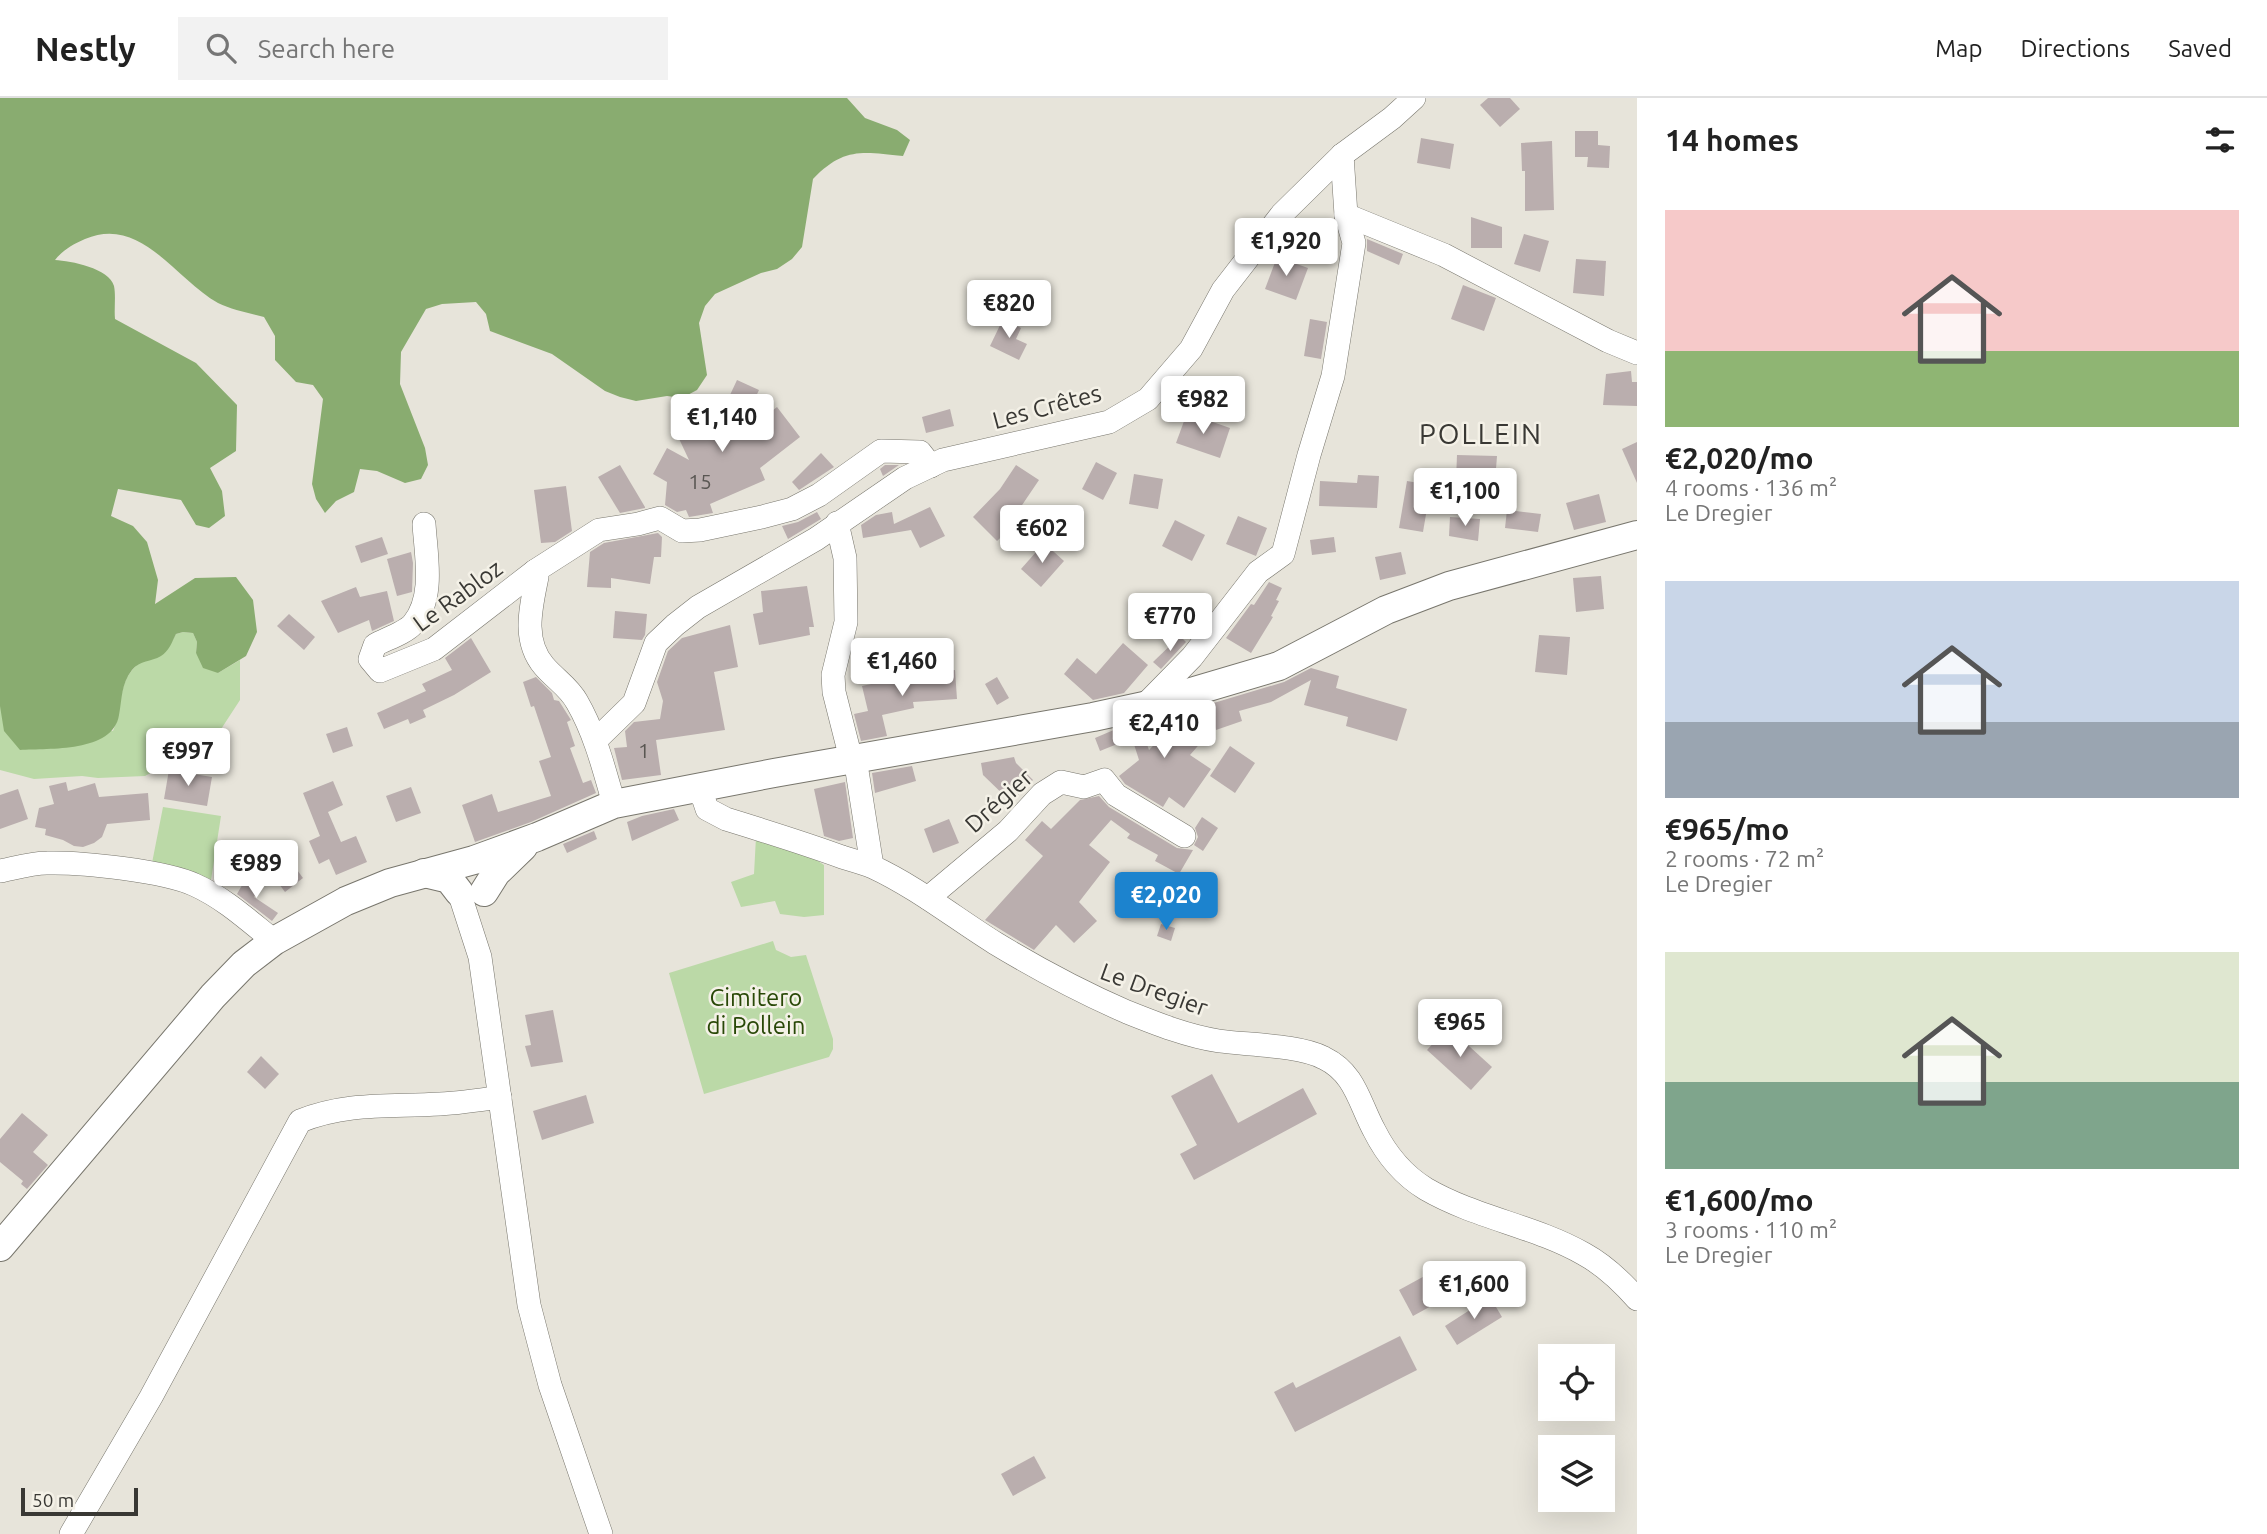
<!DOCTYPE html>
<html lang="en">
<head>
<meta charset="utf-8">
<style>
	:root { --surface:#fff; --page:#f2f2f2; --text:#222; --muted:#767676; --line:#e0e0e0; --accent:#1c83ce }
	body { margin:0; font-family:Ubuntu,sans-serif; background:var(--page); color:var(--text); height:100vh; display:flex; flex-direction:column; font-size:26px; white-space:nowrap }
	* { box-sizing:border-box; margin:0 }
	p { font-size:23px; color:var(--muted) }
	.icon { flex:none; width:38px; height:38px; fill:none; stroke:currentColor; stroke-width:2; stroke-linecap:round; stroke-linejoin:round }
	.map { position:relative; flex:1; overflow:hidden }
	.drawer { display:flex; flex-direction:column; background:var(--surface); width:630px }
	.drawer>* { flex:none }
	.fabs { position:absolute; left:1538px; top:1246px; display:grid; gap:14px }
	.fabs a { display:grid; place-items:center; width:77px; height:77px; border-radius:0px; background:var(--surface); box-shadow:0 7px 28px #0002; font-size:35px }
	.scale { position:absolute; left:21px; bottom:18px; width:117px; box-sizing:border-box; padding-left:7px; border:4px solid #393834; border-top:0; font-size:19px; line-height:24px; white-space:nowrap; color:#393834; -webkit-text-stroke:5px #f4f1e7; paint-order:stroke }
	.price { position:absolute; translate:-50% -60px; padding:0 16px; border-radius:7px; background:#fff; color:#222; font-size:23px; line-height:46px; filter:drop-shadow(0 2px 4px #0008) }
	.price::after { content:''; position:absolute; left:50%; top:42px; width:21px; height:16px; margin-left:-10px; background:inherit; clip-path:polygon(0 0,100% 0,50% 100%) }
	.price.current { background:var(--accent); color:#fff }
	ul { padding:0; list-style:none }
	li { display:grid; align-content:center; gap:14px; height:371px; padding:0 28px }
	li span { display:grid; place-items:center; height:217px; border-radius:0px; color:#555 }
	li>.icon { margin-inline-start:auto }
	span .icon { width:126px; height:126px; fill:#fffc; stroke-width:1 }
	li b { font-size:30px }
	h2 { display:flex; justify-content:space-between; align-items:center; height:84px; padding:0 28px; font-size:30px }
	header { display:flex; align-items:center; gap:42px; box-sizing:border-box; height:98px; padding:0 35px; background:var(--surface); border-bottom:2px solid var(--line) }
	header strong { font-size:33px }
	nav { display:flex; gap:38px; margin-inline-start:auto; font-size:24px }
	.search { width:490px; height:63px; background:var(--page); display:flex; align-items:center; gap:18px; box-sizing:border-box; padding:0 24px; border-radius:0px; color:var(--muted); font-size:26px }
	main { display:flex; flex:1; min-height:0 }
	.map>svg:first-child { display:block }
	.green { fill:#bbd9a7 }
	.forest { fill:#89ac70 }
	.building { fill:#baaeae }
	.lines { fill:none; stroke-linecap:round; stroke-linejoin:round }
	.minor-casing { stroke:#78766d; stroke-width:24 }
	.major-casing { stroke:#78766d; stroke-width:30 }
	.minor { stroke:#fff; stroke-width:23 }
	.major { stroke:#fff; stroke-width:28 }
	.labels { text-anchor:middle; stroke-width:5; stroke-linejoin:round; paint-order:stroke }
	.number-label { font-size:21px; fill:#595652 }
	.street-label { font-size:24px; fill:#393834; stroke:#f4f1e7 }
	.park-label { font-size:24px; fill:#294807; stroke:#f4f1e7 }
	.quarter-label { font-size:28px; letter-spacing:2px; fill:#393834; stroke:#f4f1e7 }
</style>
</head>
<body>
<header>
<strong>Nestly</strong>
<div class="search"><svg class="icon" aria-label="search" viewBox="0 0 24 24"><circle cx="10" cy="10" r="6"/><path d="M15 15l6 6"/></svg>Search here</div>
<nav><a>Map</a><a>Directions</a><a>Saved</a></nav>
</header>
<main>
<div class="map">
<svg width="1637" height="1436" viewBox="0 0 1637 1436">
	<rect width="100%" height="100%" fill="#e7e4da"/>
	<g class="green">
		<path d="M183 534 193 535 197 544 196 555 218 575 240 562V602L210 648 228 671 174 662 145 678 98 680 82 678 34 681 0 672V608L113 633C123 612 117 588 134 570 147 555 163 564 176 536Z"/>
		<path d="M163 709 221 718 211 782 178 769 152 765Z"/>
		<path d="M756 739 809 757 824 767V817L804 819 780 816 775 803 741 809 731 784 754 776Z"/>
		<path d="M773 843 776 852 791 859 806 857 833 941V951L829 959 704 996 669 875Z"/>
	</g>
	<path class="forest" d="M0 0H847L865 20 897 32 910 42 903 58C862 54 844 49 813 81L802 149 792 161 777 171 761 175 715 196 705 208 699 225 707 277 697 292 682 300 667 298 636 303 620 299 605 293 552 256 490 233 486 216 476 204 442 206 426 211 401 254 400 286 425 350 428 367 421 381 405 385 377 373 360 371 354 394 336 403 325 415 316 401 312 386 323 301 313 287 296 284 275 262V238L264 219C249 215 232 212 218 205 175 181 141 117 85 141 73 146 63 152 55 162 71 163 109 170 114 188 116 198 114 211 115 221L196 265 237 307 236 353 210 370 222 393 225 418 209 430 196 427 181 402 118 391 111 418 133 428 147 444 158 482 155 506 195 480 236 479 253 502 257 534 246 558 218 575 203 570 196 555 197 544 193 535 183 534 176 536C172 544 169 553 161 558 151 564 140 562 132 572 121 586 122 601 119 617 113 655 49 650 20 652L4 633 0 608Z"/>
	<g class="building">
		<path d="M1488 0H1510L1520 11 1500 29 1480 7Z"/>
		<path d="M1575 33H1598V47L1610 48 1609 70 1587 69 1588 59H1575Z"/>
		<path d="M1421 40 1454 46 1450 71 1417 65Z"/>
		<path d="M1552 43 1554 112 1525 113V73H1522L1521 45Z"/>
		<path d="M1471 119 1502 129V150H1471Z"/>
		<path d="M1524 136 1549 143 1540 174 1514 166Z"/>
		<path d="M1367 141 1403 156 1399 167 1367 153Z"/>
		<path d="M1277 159 1308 170 1296 202 1265 191Z"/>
		<path d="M1576 161 1606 163 1604 198 1573 195Z"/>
		<path d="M1463 187 1496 200 1484 233 1451 221Z"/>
		<path d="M1003 221 1021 230 1016 241 1027 246 1019 262 990 248Z"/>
		<path d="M1310 221 1327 224 1321 261 1304 258Z"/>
		<path d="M1631 273 1632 284H1637V308L1603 307 1606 276Z"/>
		<path d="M737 282 759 292 736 341 777 309 800 339 760 370 765 382 710 406 713 415 689 419 686 412 677 414 665 407 667 384 653 376 667 350 689 362 674 330 708 314 715 329Z"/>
		<path d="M950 311 954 328 926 335 922 319Z"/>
		<path d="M1187 315 1230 330 1220 360 1176 345Z"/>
		<path d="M1637 344V385L1622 351Z"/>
		<path d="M821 355 834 369 799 392 792 384Z"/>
		<path d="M1457 357 1497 358 1495 384 1456 382Z"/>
		<path d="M1096 364 1117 375 1103 402 1082 391Z"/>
		<path d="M620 367 645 409V410L620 415 598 379Z"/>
		<path d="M885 367H899L883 378 880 371Z"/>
		<path d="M1016 367 1039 382 1016 416 1020 421 997 443 973 419 1000 391Z"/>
		<path d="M1134 376 1163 381 1158 411 1129 406Z"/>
		<path d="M1358 377 1379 378 1377 410 1319 408 1320 383 1357 385Z"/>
		<path d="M1407 383 1431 387 1423 434 1399 430Z"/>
		<path d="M566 388 572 433 555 444 541 445 534 392Z"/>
		<path d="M1599 396 1606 424 1574 432 1566 405Z"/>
		<path d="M930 409 945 438 920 450 911 432 863 440 861 427 876 417 892 414 894 426Z"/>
		<path d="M1507 412 1541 416 1538 434 1505 430Z"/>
		<path d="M817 414 821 421 788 441 782 428 798 424Z"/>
		<path d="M1238 418 1267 430 1256 458 1226 446Z"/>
		<path d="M1450 419 1480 421 1478 443 1449 438Z"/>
		<path d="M1175 422 1205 437 1192 463 1162 448Z"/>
		<path d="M658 435 662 439 661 459H654L650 486 611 480V490L587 489 590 454 604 445Z"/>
		<path d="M382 439 388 456 361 465 355 448Z"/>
		<path d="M1334 439 1336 454 1312 457 1310 442Z"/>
		<path d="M1044 445 1064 463 1041 489 1021 471Z"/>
		<path d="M411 454 413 465 412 494 397 498 387 461Z"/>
		<path d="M1401 454 1406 476 1380 482 1375 459Z"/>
		<path d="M1601 478 1604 511 1576 514 1573 480Z"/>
		<path d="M1269 484 1282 490 1276 502 1279 503 1271 518 1273 519 1251 555 1226 540 1251 506 1254 507Z"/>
		<path d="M807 488 814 529H809L810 537 759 547 753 516 763 514 761 493Z"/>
		<path d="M356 489 360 499 387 493 394 523 372 533 369 522 338 535 321 503Z"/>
		<path d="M615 513 647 516 645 537 642 542 613 540Z"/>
		<path d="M289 516 315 539 304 552 277 528Z"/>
		<path d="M730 527 738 569 714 574 725 632 656 642 661 677 622 682 614 650 627 649 625 633 634 624 660 621 663 603 657 584 668 553 682 540Z"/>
		<path d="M1539 537 1570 539 1567 577 1535 574Z"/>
		<path d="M1180 538 1186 544 1161 571 1153 564Z"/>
		<path d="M471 540 491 574 454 597 423 612 426 619 410 626 408 621 384 631 377 615 426 593 422 586 452 572 445 560Z"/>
		<path d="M1123 545 1148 567 1124 595 1093 602 1064 576 1077 560 1096 576Z"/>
		<path d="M1311 570 1339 578 1336 590 1407 611 1397 643 1346 628 1348 619 1304 607 1311 582 1271 604 1239 613 1242 623 1216 632 1207 607 1284 584Z"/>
		<path d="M955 572 957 601 913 604 914 610 882 617 887 638 861 643 854 616 868 613 862 588 921 575Z"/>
		<path d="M536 579 552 595 554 602 559 603 571 622 567 624 575 648 570 650 583 685 591 682 596 695 531 724 475 744 462 707 492 696 498 714 551 698 539 663 551 659 534 608 531 609 523 584Z"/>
		<path d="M997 579 1009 600 997 607 985 586Z"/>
		<path d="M1186 613 1210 634 1190 657 1211 671 1184 710 1169 699 1163 709 1125 686 1119 678 1139 662 1132 640 1100 653 1095 640 1116 631 1149 624 1151 632 1143 635 1149 652 1172 628 1169 625 1178 615Z"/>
		<path d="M347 629 353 648 333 655 326 636Z"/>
		<path d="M1230 648 1255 665 1235 695 1210 678Z"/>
		<path d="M1014 659 1016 665 1033 682 1011 704 983 677 981 665Z"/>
		<path d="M912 668 916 683 875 695 872 675Z"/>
		<path d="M169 672 212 679 207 708 164 701Z"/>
		<path d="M333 683 343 707 328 714 341 744 356 738 367 764 336 777 329 761 319 766 309 743 320 738 303 695Z"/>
		<path d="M66 684 68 693 95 685 99 699 148 695 150 722 107 726 102 739 94 745 83 749 74 748 63 742 45 737 46 731 35 729 39 710 54 706 49 688Z"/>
		<path d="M845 684 853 740 839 743 824 738 814 691Z"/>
		<path d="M411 689 421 715 396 724 386 698Z"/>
		<path d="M18 691 28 721 0 731V697Z"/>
		<path d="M1099 698 1109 709 1177 750 1193 752 1179 776 1155 763 1158 757 1127 740 1130 736 1111 722 1089 747 1110 764 1079 804 1097 823 1074 845 1056 827 1034 852 985 822 1043 758 1025 742 1042 723 1051 731 1080 702Z"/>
		<path d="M674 711 679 722 632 743 627 724 642 718Z"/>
		<path d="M1202 719 1218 730 1203 753 1194 747 1198 739 1195 730Z"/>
		<path d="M949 721 959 745 933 755 924 731Z"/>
		<path d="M594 733 597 741 567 755 563 746Z"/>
		<path d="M283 753 303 780 285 794 265 767Z"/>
		<path d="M1168 776 1186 785 1167 819 1150 809Z"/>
		<path d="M245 782 259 792 254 799 278 815 272 823 237 796Z"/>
		<path d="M1161 826 1175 830 1171 843 1157 838Z"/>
		<path d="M553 912 563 964 531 969 525 948 531 947 525 917Z"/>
		<path d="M1448 929 1492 969 1471 992 1427 952Z"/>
		<path d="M261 958 279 976 265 991 247 974Z"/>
		<path d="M1212 976 1238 1025 1303 990 1317 1016 1194 1082 1180 1056 1197 1047 1171 998Z"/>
		<path d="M586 997 594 1025 542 1042 533 1013Z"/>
		<path d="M22 1015 48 1037 33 1054 48 1067 27 1091 21 1086 23 1083 0 1064V1041Z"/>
		<path d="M1430 1175 1444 1201 1413 1218 1399 1192Z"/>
		<path d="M1490 1199 1502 1219 1457 1247 1445 1228Z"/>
		<path d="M1400 1238 1417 1272 1295 1334 1274 1294 1293 1284 1296 1290Z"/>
		<path d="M1034 1358 1046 1380 1013 1398 1001 1376Z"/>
	</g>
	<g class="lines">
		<defs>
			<g id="minor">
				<path d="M1346 117 1444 157 1608 243 1637 255"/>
				<path d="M837 425 845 460 846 524 833 577 834 594 851 661"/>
				<path d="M424 426C426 458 435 499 413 526 405 535 386 541 375 547L370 561 380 573 434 551 535 473"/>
				<path d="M1144 608 1192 559 1258 474 1283 456 1309 357 1333 278 1354 145 1346 117 1342 57"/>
				<path d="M596 642 634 605 656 545 675 527 698 509 816 441 905 380 943 362 1109 324 1148 301 1191 251 1223 192 1282 116 1342 57 1392 20 1414 0"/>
				<path d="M855 660 872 768"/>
				<path d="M692 690 703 699 707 711 726 721C765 733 804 745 842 759 852 762 863 765 873 769 916 789 955 820 995 845 1038 871 1081 894 1127 914 1157 926 1187 938 1219 943 1248 947 1299 947 1324 960 1355 975 1359 1004 1374 1032 1386 1056 1403 1077 1426 1091 1476 1120 1535 1128 1584 1156 1604 1167 1622 1184 1637 1201"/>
				<path d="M614 706C604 671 595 635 577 604 569 589 555 581 544 568 522 542 531 509 537 479L535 473 599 432 638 426 660 420 682 433 700 432 762 419 792 411 819 397 881 353 920 354 931 368"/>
				<path d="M0 773C15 770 32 765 47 765 82 764 165 773 195 787 224 800 249 823 274 843"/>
				<path d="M459 794 480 859 529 1207 550 1287 601 1436"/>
				<path d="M928 800 1008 733 1042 696 1061 684 1084 689 1104 682 1116 697 1184 738"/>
				<path d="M71 1436 151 1299 300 1023C348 1004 390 1009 440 1006 460 1005 480 1002 500 999"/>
			</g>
			<g id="major">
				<path d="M424 775 449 781 459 794"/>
				<path d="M484 794 496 775 523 749"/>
				<path d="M0 1149 213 898 244 866 274 843 346 803 390 785 474 762 537 739 614 706 774 675 1093 619 1144 608 1279 568 1386 512 1449 488 1637 437"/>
			</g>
		</defs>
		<use href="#minor" class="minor-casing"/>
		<use href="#major" class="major-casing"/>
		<use href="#minor" class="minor"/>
		<use href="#major" class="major"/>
	</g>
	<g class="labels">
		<g class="number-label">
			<text x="700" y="391">15</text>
			<text x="644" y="660">1</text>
		</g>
		<g class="street-label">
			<text transform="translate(1047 309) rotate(-15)" y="8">Les Crêtes</text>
			<text transform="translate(458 498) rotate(-36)" y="8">Le Rabloz</text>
			<text transform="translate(999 703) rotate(-42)" y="8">Drégier</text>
			<text transform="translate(1154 892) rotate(20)" y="8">Le Dregier</text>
		</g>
		<g class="park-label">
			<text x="756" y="908">Cimitero<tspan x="756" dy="28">di Pollein</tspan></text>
		</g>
		<g class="quarter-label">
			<text x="1481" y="346">POLLEIN</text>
		</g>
	</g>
</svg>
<div class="fabs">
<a><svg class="icon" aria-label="locate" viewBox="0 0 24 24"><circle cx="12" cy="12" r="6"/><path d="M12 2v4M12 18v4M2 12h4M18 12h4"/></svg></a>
<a><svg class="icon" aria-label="layers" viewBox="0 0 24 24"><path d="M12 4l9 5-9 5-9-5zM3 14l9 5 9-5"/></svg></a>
</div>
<div class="scale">50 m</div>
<b class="price" style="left:1286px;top:180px">€1,920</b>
<b class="price" style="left:1009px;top:242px">€820</b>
<b class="price" style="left:1203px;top:338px">€982</b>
<b class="price" style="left:722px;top:356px">€1,140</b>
<b class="price" style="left:1465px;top:430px">€1,100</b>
<b class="price" style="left:1042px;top:467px">€602</b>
<b class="price" style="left:1170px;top:555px">€770</b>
<b class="price" style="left:902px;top:600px">€1,460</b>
<b class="price" style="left:1164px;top:662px">€2,410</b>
<b class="price" style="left:188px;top:690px">€997</b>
<b class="price" style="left:256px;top:802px">€989</b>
<b class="price current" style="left:1166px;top:834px">€2,020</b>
<b class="price" style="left:1460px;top:961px">€965</b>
<b class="price" style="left:1474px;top:1223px">€1,600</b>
</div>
<section class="drawer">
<h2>14 homes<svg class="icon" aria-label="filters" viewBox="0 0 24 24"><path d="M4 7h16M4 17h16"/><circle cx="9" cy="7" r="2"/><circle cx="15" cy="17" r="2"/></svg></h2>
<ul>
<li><span style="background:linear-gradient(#f6c9c9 65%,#8fb573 0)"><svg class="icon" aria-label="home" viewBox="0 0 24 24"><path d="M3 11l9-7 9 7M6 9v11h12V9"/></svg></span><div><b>€2,020/mo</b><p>4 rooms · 136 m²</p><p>Le Dregier</p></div></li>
<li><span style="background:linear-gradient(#c9d6e8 65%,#9aa5b1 0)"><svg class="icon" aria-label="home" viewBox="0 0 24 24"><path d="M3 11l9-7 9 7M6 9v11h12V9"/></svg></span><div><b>€965/mo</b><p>2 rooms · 72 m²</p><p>Le Dregier</p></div></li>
<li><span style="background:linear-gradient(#dfe7d0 60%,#7fa58c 0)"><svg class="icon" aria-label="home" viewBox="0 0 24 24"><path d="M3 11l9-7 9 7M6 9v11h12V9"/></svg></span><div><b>€1,600/mo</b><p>3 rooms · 110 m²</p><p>Le Dregier</p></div></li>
</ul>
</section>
</main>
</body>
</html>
